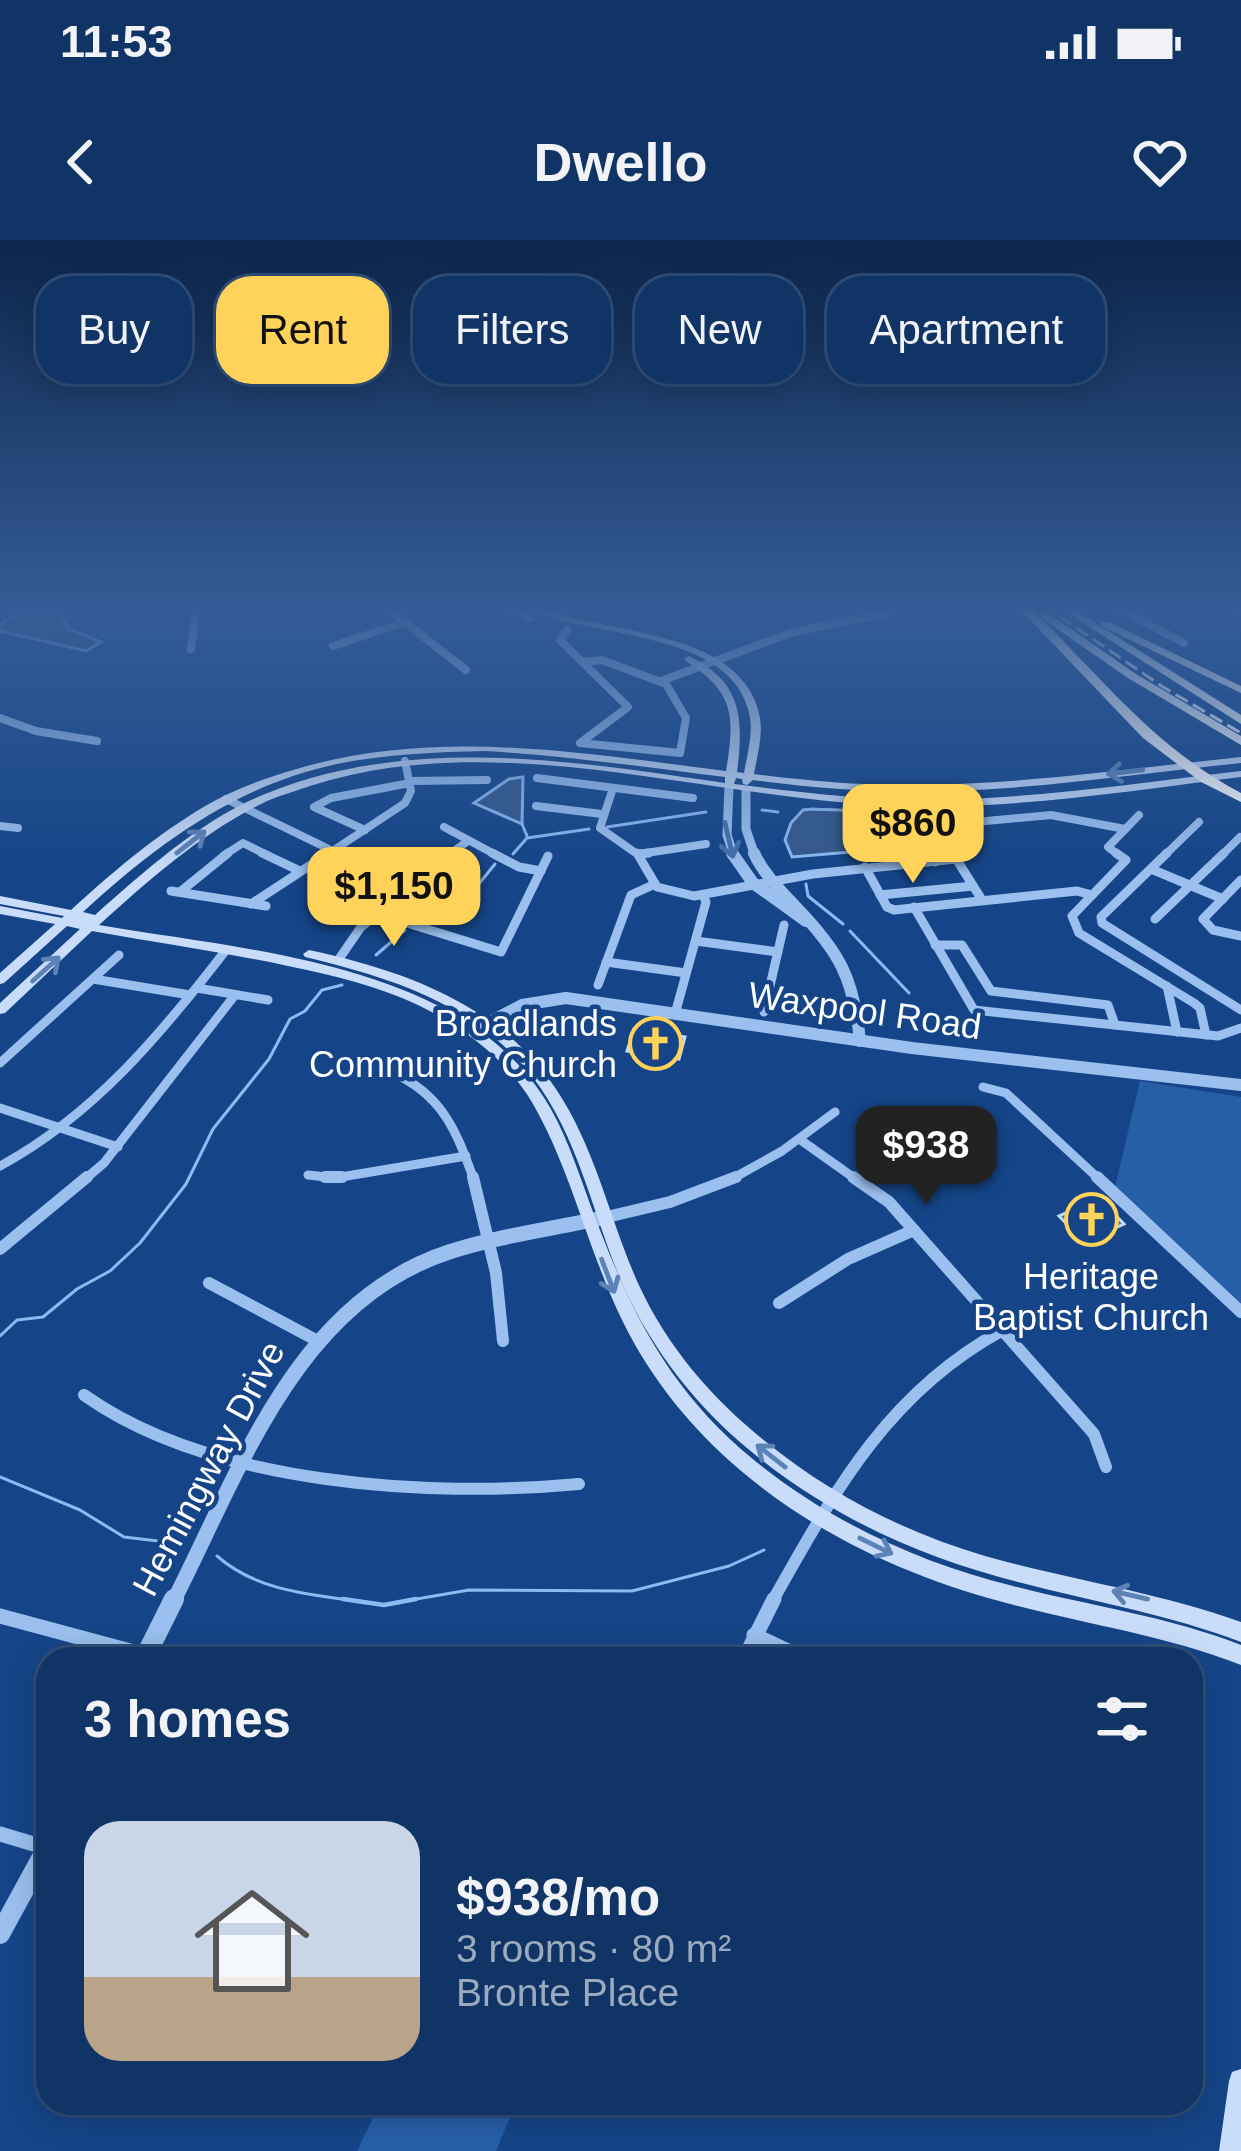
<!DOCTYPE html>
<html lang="en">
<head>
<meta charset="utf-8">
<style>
	:root { --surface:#103466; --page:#193c6c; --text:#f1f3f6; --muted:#9caabf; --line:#304f7a; --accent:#ffd259 }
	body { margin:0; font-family:Arial,sans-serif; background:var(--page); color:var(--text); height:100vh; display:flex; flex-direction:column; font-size:45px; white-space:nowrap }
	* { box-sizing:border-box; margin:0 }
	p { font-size:39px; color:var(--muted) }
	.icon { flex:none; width:66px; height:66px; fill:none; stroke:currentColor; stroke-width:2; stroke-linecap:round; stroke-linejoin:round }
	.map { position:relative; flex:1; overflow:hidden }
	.sheet { position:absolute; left:36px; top:1407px; width:1167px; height:468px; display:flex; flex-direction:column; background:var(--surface); border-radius:36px; box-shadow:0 6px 30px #0003,0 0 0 3px var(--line) }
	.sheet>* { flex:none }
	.banner { position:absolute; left:36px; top:36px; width:1170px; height:108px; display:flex; gap:24px }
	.price { position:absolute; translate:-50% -102px; padding:0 27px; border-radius:24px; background:var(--accent); color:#111; font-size:39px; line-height:78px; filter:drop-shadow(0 3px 6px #0008) }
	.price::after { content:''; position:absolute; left:50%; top:72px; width:36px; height:27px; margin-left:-18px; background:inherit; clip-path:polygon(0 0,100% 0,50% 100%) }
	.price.active { background:#222; color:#fff }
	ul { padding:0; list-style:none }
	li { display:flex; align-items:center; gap:36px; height:300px; padding:0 48px }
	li+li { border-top:3px solid var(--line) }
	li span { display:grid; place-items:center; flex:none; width:336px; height:240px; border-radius:36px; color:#555 }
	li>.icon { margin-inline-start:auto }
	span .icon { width:144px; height:144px; fill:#fffc; stroke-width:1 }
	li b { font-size:51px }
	h2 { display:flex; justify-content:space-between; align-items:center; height:144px; padding:0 48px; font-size:51px }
	.chip { padding:0 42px; border-radius:36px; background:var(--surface); box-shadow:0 6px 30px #0003,0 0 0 3px var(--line); font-size:42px; line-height:108px }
	.chip.active { background:var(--accent); color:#111 }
	.status { display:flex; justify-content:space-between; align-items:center; height:84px; padding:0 60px; background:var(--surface); direction:ltr }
	.status svg { height:33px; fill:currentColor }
	header { display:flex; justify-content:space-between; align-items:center; height:156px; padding:0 48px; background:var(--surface); font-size:54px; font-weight:600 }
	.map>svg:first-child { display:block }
	.green { fill:#275fa7 }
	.water { fill:#35598b; stroke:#8dbaf2; stroke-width:3 }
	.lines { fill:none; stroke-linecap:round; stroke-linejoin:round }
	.stream-far1 { stroke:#8dbaf2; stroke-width:3 }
	.stream { stroke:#8dbaf2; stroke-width:4.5 }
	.building { fill:#3d70b2; stroke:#c1dafb; stroke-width:3 }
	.minor-far3 { stroke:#9bc0ef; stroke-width:8 }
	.minor-far2 { stroke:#9bc0ef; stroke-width:9 }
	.minor-far1 { stroke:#9bc0ef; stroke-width:12 }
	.minor { stroke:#9bc0ef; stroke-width:15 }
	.tertiary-far3 { stroke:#9bc0ef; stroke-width:9 }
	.tertiary-far2 { stroke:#9bc0ef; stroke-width:12 }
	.tertiary-far1 { stroke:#9bc0ef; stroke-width:15 }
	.tertiary { stroke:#9bc0ef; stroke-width:20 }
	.secondary { fill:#c9ddfa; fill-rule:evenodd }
	.motorway { fill:#fff; fill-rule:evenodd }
	.rail { stroke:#fff; stroke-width:3; stroke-dasharray:14 6; stroke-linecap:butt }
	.oneway { stroke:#5d82b6 }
	.oneway2 { stroke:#4470ac }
	.labels { text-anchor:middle; stroke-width:9; stroke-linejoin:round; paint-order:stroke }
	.street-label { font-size:36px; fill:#fff; stroke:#154588 }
	.poi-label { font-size:36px; fill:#fff; stroke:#154588; text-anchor:end }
</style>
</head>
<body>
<div class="status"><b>11:53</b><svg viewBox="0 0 49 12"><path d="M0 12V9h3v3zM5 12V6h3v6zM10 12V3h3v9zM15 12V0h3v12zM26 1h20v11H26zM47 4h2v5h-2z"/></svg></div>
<header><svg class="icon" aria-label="back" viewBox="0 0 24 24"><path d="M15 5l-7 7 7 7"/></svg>Dwello<svg class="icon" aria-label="heart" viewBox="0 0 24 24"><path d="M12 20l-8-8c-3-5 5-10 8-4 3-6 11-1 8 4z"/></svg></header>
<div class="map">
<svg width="1241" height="1911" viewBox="0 0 1241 1911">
	<rect width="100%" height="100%" fill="#154588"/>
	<g class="green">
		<path d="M1140 841 1241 857V1066L1115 947Z"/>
		<path d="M380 1863H516L496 1911H357Z"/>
	</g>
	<g class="water">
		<path d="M41 365 57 368 69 389 101 402 86 411 0 391 4 381Z"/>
		<path d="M523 537 522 584 474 563 509 539Z"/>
		<path d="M813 569C850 571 881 567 899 604L875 610 792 617 785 600 791 583 803 570Z"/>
	</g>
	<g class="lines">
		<g class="stream-far1">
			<path d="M762 570 778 572"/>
			<path d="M522 584 527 596"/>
			<path d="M607 587 706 572"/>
			<path d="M513 614 527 598 589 589"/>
			<path d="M806 644 808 656 843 684"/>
			<path d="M419 678 461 666 495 624"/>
			<path d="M850 691 909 753"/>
			<path d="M376 715 405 690"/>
			<path d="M0 1096 17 1080 43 1077 77 1049 110 1031 140 1003 186 944 213 889 269 819 290 779 305 771 322 750 342 745"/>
			<path d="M0 1237 80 1270 124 1297 175 1303"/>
			<path d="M217 1316C258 1352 313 1355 365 1362"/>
			<path d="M399 1362 469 1350 632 1351 729 1326 764 1310"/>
		</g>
		<path class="stream" d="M343 1359 384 1365 416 1359"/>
	</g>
	<g class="building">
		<path d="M634 789 685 797 679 819 627 811Z"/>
		<path d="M1099 958 1124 984 1084 1002 1059 976Z"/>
	</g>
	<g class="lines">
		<g class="minor-far3">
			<path d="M383 365 466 430"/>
			<path d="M1112 365 1184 403"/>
			<path d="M133 366 155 365"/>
			<path d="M567 390 560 400 628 467 580 503 680 513 686 478 666 444 602 420 583 422"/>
			<path d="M333 406 405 382"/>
			<path d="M191 409 197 365"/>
			<path d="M661 441 793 392 892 372"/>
			<path d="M0 478 36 491 97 501"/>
			<path d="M537 538 693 558"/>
			<path d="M410 541 487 540"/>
			<path d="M613 548 600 588 640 616"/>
			<path d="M226 559 333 611"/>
			<path d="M536 566 602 574"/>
			<path d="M0 586 18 588"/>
			<path d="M444 587 498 616"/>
			<path d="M365 590 314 567 331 558 410 543"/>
			<path d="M639 614 706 604"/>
			<path d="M223 616 243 603 269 616"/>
			<path d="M325 616 405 563 411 551 405 521"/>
			<path d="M447 616 468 601"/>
			<path d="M931 616 916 591 922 587 1051 575 1125 589"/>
			<path d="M1120 616 1108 607 1139 575"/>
			<path d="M1164 616 1199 582"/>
			<path d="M1221 616 1240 597"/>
		</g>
		<g class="minor-far2">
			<path d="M262 613 300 631"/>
			<path d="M492 613 519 627 541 631"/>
			<path d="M637 613 657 647 694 656 813 634 956 619"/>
			<path d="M929 613 935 622"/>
			<path d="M1116 613 1126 620 1072 676 1079 693 1194 763 1200 768 1206 795"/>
			<path d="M1167 613 1101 677 1102 683 1241 770"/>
			<path d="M639 614 649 613"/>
			<path d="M955 617 982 660"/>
			<path d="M865 627 887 667 894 670 1077 651 1092 655"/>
			<path d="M1151 629 1223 659"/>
			<path d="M1241 640 1203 679 1213 690 1241 696"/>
			<path d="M171 651 266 666"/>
			<path d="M180 652 228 613"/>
			<path d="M880 655 973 646"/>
			<path d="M251 664 329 613"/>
			<path d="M914 667 974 770 1218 796 1241 788"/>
			<path d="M378 674 501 712 548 616"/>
			<path d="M1155 679 1224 613"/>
			<path d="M696 701 778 712"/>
			<path d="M935 705H962L991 751 1108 765 1115 785"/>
			<path d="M339 719 361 687 378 674 376 667 451 613"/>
			<path d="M606 722 686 733"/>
			<path d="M93 739 190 755"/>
			<path d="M598 745 631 655 655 644"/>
			<path d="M1167 746 1177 792"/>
			<path d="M197 748 268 760"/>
			<path d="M764 772 784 685"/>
			<path d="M675 774 706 662 703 655"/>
			<path d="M0 823 119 715"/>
			<path d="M391 832C442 854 456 890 474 940"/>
			<path d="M983 847 1006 853 1100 940"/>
			<path d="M0 868 118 907"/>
			<path d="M802 901 857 940"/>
			<path d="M0 926C93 876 162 793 226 710"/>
			<path d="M308 935 335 938 466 916"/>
			<path d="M84 940 104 923 235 755"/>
			<path d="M730 940 782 911 835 872"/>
		</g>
		<g class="minor-far1">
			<path d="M325 937H342"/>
			<path d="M473 937 496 1033 503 1101"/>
			<path d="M853 937 889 962 1094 1194 1106 1227"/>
			<path d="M1097 937 1241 1072"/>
			<path d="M607 977 670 962 736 937"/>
			<path d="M0 1009 87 937"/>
			<path d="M209 1043 316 1100"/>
			<path d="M779 1063 848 1019 914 990"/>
			<path d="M84 1155C211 1245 428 1258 579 1244"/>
			<path d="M772 1362C834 1252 888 1152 1003 1090"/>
		</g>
		<g class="minor">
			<path d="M0 1376 160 1419"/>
			<path d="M754 1395 805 1419"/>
			<path d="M744 1419 774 1359"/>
			<path d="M0 1594 47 1608"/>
		</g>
		<g class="tertiary-far3">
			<path d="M1236 365 1241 367"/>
			<path d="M729 548 727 595 734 616"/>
			<path d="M746 551V589L755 616"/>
		</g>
		<g class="tertiary-far2">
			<path d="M732 613 753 643 806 681"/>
			<path d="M754 613C763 633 780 650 795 666 839 711 854 738 860 801"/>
			<path d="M473 791 522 765 566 758 912 808 1241 845"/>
		</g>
		<path class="tertiary-far1" d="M173 1362C240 1231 296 1062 449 1012 498 996 552 989 602 978"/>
		<g class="tertiary">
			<path d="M144 1419 174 1359"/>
			<path d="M0 1694 48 1606"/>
		</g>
		<g class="secondary">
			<path d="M499 365H510L537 380 530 382Z"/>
			<path d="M519 365C532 365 542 370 555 373 570 378 585 381 601 384 658 396 748 408 760 478 763 496 757 516 754 534 809 541 864 546 919 545 1027 544 1134 528 1241 517V523C1134 534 1027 551 919 552 863 552 808 547 753 540L747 545 743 544 742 539 736 538 734 544C798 552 863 560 928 560 1033 559 1137 543 1241 531V537C1121 552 1000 572 878 565 694 555 491 487 310 546 296 551 281 555 267 561 204 591 151 638 99 685 243 710 456 722 543 856 564 888 577 928 590 964 629 1068 666 1148 754 1220 829 1281 919 1323 1013 1346 1090 1366 1167 1376 1241 1405V1425C1167 1396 1090 1385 1014 1365 915 1340 817 1296 740 1230 691 1188 651 1139 623 1082 588 1011 572 932 533 864 508 820 463 787 418 765 378 746 332 735 288 726 223 712 158 703 92 691L5 773 0 774V763L80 689 67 686 4 743 0 744V733L55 684 0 674V666L62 678 64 676 0 664V656L71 670C116 629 163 589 216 560 241 547 266 538 293 530 436 487 581 513 726 531 735 476 735 453 686 421L684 419 689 416C742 442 744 478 737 532L744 533C747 515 753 495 750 477 734 386 582 400 519 365ZM486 511C566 516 645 527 725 537V543C573 521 412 494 265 554 201 580 146 630 95 675L83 672C157 604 237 545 337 524 386 514 436 512 486 511Z"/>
			<path d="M309 710C403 730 501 765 556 849 594 906 608 972 634 1034 660 1096 703 1149 754 1192 822 1250 900 1291 985 1316 1070 1340 1158 1352 1241 1382V1402C1170 1375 1096 1362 1022 1343 918 1317 822 1273 741 1203 688 1157 646 1100 619 1036 589 963 575 883 521 823 464 760 384 736 305 717L303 714Z"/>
			<path d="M1241 1829V1911H1219L1229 1841 1232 1832Z"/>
		</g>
		<g class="motorway">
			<path d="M1016 365H1027C1100 434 1150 505 1241 553V562L1201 542 1143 498Z"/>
			<path d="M1055 365H1067L1241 475V484Z"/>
			<path d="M1040 373H1048L1136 434 1241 496V505L1128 438 1040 377Z"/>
			<path d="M1101 382H1109L1241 446V453L1101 386Z"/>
		</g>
		<path class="rail" d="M1043 365 1163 447 1241 493"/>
	</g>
	<defs><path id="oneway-shaft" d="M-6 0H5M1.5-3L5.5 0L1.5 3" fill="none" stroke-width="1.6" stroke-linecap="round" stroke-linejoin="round" transform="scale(3)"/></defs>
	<g class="oneway">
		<use href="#oneway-shaft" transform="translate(1125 532) rotate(173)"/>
		<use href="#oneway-shaft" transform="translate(191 602) rotate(-38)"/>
		<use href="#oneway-shaft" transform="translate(46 729) rotate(-42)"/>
		<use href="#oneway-shaft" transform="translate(608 1036) rotate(69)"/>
		<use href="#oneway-shaft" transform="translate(771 1216) rotate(-142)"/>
		<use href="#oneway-shaft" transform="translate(876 1306) rotate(26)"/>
		<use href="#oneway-shaft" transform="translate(1130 1355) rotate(-167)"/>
	</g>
	<use class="oneway2" href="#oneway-shaft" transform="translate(729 600) rotate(77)"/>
	<linearGradient id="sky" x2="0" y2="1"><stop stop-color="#0c264b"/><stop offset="0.58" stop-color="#355c96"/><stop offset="1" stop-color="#355c96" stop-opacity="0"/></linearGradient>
	<rect width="1241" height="633" fill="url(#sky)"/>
	<defs>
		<symbol id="church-ring" viewBox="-11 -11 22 22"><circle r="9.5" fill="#154588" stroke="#ffd259" stroke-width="1.5"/><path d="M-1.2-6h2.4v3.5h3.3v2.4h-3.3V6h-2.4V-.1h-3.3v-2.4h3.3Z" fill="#ffd259"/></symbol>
	</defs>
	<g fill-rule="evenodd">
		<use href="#church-ring" x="626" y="774" width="59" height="59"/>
		<use href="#church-ring" x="1062" y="950" width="59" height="59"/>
	</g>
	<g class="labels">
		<g class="street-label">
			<text transform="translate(865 770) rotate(8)" y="13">Waxpool Road</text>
			<text transform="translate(208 1228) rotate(-62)" y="13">Hemingway Drive</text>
		</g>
		<g class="poi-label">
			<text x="617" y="796">Broadlands<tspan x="617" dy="41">Community Church</tspan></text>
			<text x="1091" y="1049" text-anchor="middle">Heritage<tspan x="1091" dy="41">Baptist Church</tspan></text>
		</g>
	</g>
</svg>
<b class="price" style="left:913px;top:646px">$860</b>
<b class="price" style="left:394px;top:709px">$1,150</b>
<b class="price active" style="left:926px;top:968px">$938</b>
<div class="banner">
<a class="chip">Buy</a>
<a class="chip active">Rent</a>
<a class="chip">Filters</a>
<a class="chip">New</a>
<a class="chip">Apartment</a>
</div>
<section class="sheet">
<h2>3 homes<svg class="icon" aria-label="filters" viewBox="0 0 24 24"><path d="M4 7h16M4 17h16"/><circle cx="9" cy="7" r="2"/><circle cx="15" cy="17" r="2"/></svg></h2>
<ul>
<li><span style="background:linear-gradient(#c9d6e8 65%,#b9a48a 0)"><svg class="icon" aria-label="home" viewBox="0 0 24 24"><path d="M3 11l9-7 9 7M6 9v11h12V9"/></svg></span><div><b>$938/mo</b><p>3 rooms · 80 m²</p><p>Bronte Place</p></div></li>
</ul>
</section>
</div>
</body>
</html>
